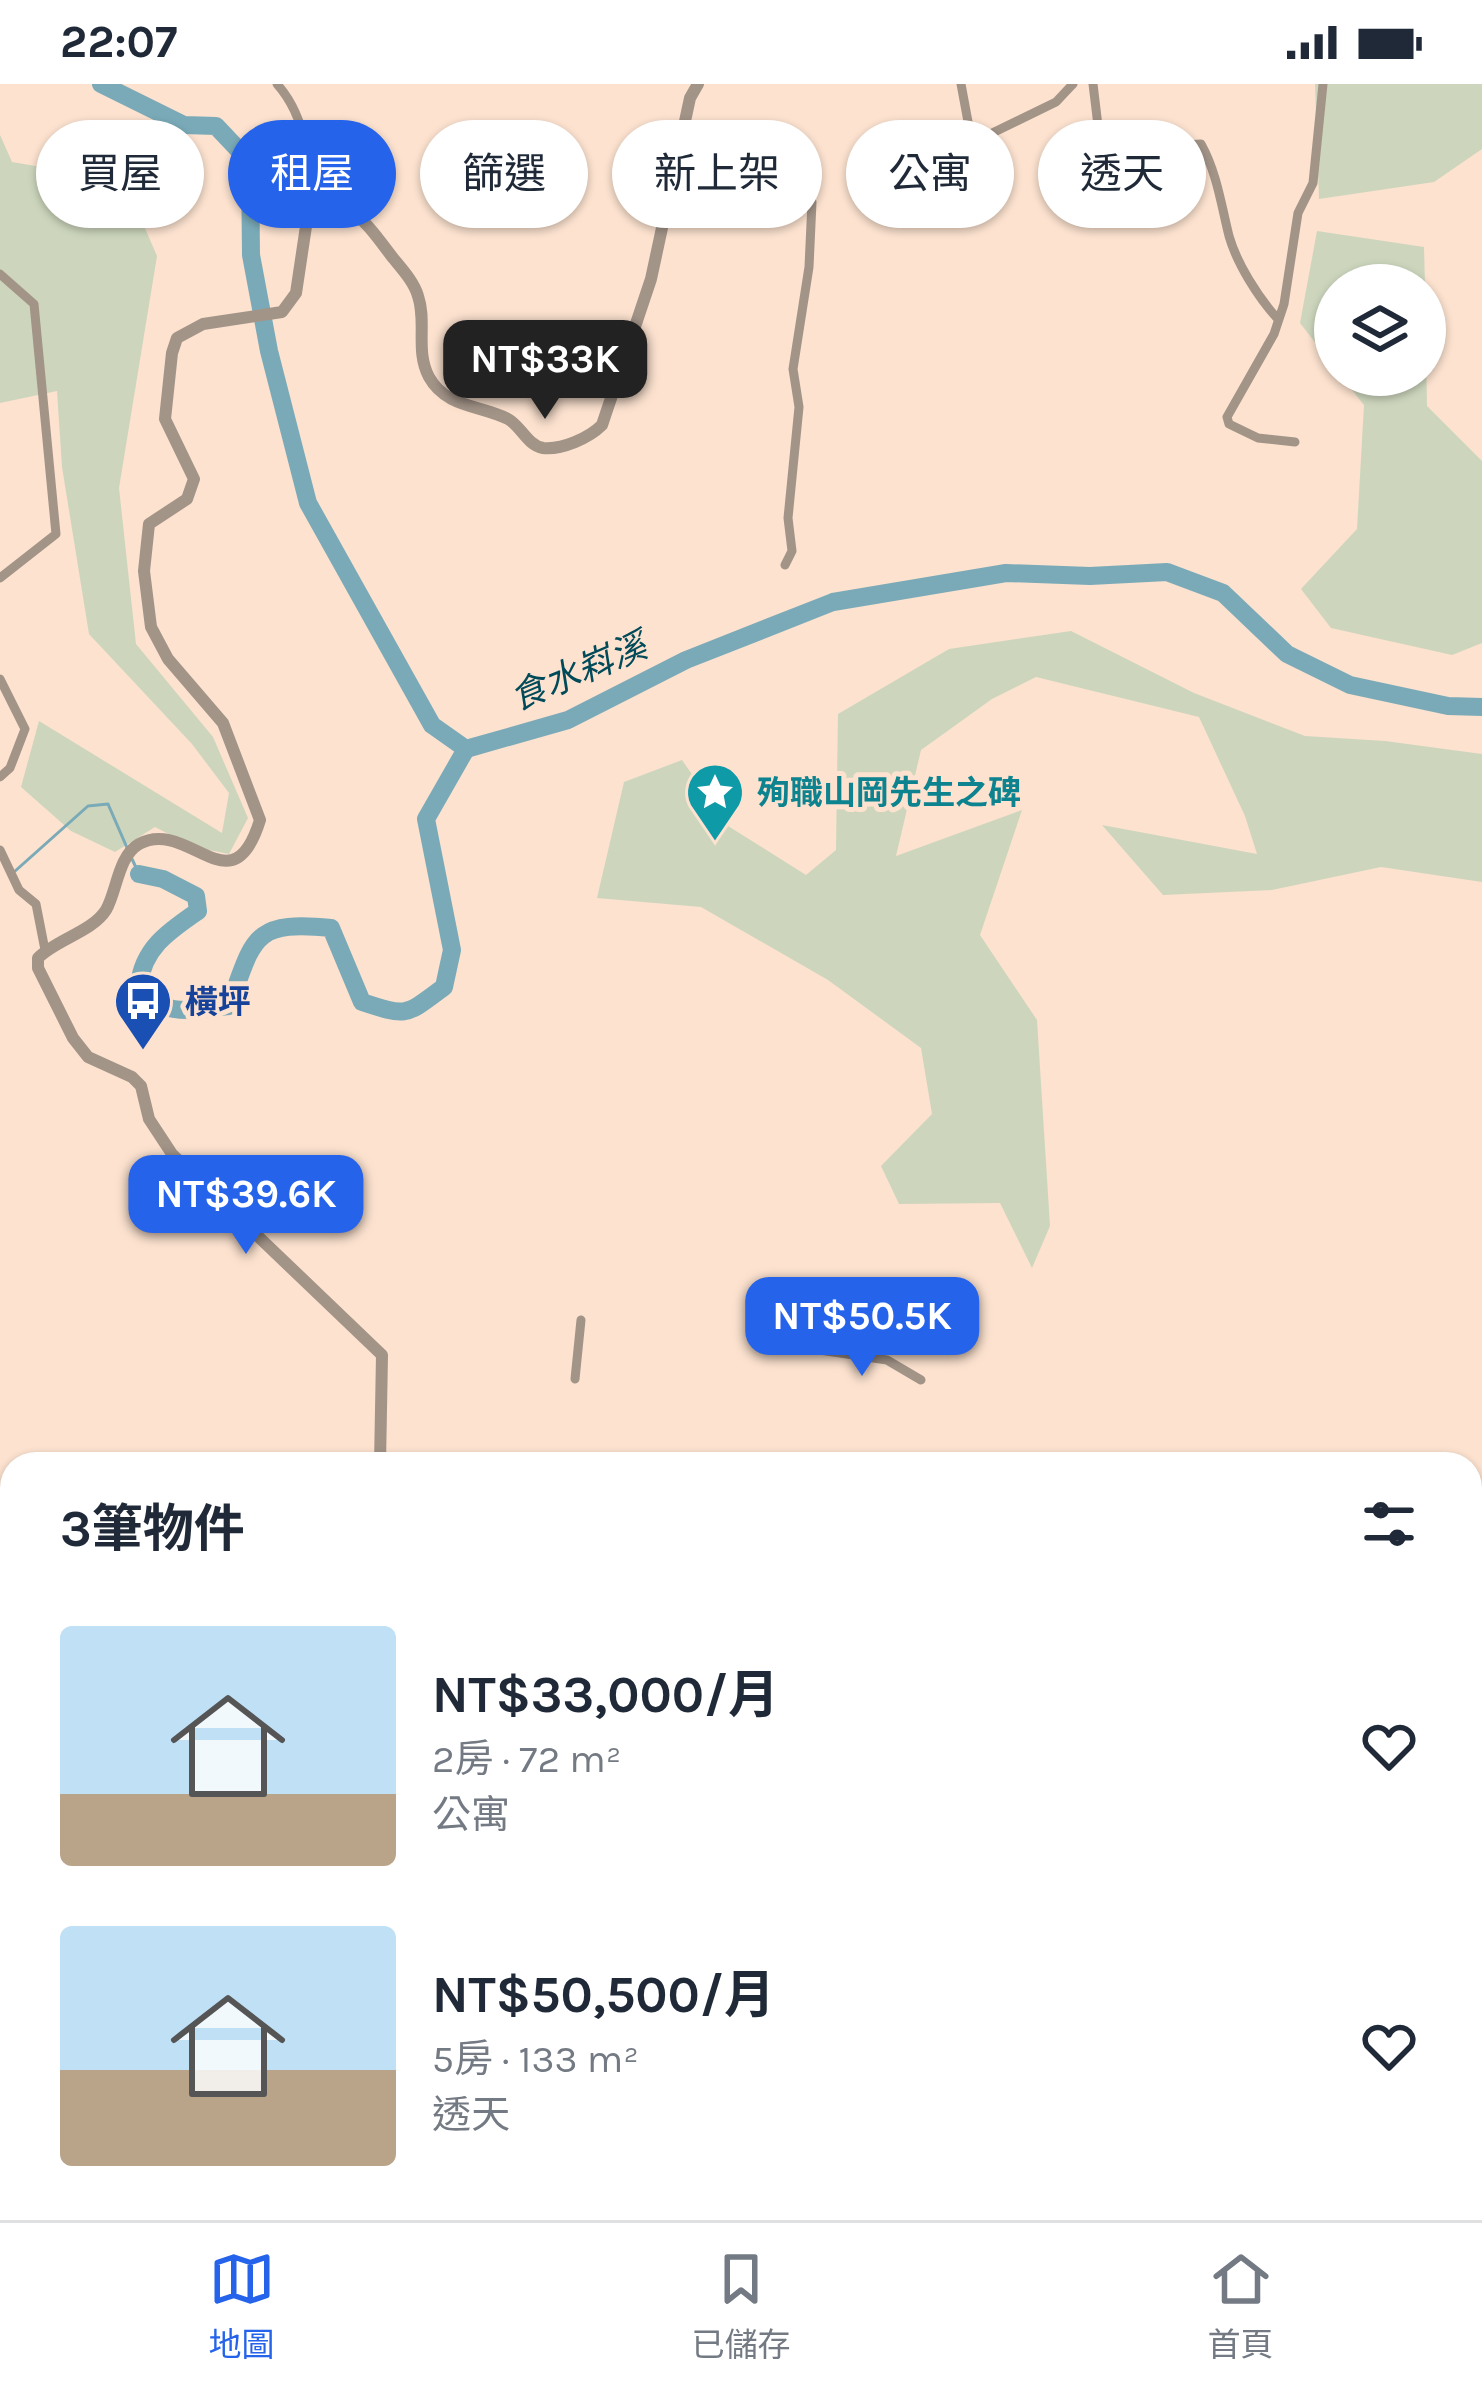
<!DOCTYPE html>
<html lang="zh-TW">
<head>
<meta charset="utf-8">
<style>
	:root { --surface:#fff; --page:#f6f6f7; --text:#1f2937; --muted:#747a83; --line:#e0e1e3; --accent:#2563eb }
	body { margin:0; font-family:Karla,"Noto Sans TC",sans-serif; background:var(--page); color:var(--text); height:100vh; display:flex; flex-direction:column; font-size:45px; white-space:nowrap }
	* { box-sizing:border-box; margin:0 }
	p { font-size:39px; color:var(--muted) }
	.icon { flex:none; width:66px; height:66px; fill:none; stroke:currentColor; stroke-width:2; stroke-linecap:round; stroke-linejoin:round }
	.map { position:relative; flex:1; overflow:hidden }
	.sheet { position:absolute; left:0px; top:1368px; width:1482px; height:768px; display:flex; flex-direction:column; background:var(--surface); border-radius:36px 36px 0 0; box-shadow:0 3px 9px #0004 }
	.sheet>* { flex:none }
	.top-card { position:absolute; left:36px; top:36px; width:1410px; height:108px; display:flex; gap:24px }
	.tools { position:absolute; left:1314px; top:180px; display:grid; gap:24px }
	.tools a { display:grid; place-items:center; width:132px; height:132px; border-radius:50%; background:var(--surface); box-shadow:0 3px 9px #0004; font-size:60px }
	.price { position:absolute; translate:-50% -102px; padding:0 27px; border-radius:24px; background:var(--accent); color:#fff; font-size:39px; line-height:78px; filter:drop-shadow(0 3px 6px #0008) }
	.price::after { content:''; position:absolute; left:50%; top:72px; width:36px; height:27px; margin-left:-18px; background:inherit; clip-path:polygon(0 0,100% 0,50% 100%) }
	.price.on { background:#222; color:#fff }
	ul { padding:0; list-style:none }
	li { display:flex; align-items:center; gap:36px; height:300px; padding:0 60px }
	li span { display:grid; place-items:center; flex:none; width:336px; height:240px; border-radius:12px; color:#555 }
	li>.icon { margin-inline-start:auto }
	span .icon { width:144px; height:144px; fill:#fffc; stroke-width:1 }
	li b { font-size:51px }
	h2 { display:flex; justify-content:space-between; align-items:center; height:144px; padding:0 60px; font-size:51px }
	.pill { padding:0 42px; border-radius:54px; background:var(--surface); box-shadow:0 3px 9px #0004; font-size:42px; line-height:108px }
	.pill.on { background:var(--accent); color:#fff }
	.status { display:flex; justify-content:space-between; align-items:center; height:84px; padding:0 60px; background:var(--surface); direction:ltr }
	.status svg { height:33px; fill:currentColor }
	.menu { display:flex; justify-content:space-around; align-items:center; height:168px; border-top:3px solid var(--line); background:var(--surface); font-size:33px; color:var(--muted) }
	.menu a { display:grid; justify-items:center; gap:6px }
	.menu .on { color:var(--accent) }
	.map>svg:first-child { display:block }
	.built { fill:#f4d4bd }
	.green { fill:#cdd6bd }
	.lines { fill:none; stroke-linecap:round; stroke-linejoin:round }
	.stream { stroke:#7aaab8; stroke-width:3 }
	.river { stroke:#7aaab8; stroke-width:18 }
	.minor { stroke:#a39488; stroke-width:9 }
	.tertiary { stroke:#a39488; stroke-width:12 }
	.secondary { stroke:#826c5b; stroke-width:14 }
	.labels { text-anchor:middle; stroke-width:10; stroke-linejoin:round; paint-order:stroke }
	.culture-label { font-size:33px; font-weight:bold; fill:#0d838f; stroke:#fce2cf; text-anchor:start }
	.transit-label { font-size:33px; font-weight:bold; fill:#164399; stroke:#fce2cf; text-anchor:start }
	.water-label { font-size:36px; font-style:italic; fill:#004a59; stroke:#fce2cf }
</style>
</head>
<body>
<div class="status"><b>22:07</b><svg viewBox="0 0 49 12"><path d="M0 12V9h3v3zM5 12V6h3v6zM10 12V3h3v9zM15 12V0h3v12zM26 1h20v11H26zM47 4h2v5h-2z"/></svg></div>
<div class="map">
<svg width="1482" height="2136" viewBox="0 0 1482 2136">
	<rect width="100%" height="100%" fill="#fce2cf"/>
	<path class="built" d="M222 2124H476L455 2136H227Z"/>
	<g class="green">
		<path d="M1315 0H1482V65L1434 98 1319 115Z"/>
		<path d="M0 51 12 78 71 88 109 113 131 112 157 172 119 404 136 560 213 653 248 734 229 770 194 763 155 743 115 768 71 747 21 703 39 637 222 749 229 709 192 660 89 550 62 383 57 307 0 319Z"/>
		<path d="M1317 147 1424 163 1425 201H1335V284L1300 239Z"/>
		<path d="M1425 213 1427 322 1482 377V559L1452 571 1331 544 1301 505 1357 445 1364 321 1340 291H1425Z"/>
		<path d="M1071 547 1194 609 1305 652 1385 657 1482 670V798L1381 783 1272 806 1163 811 1102 741 1257 770 1245 732 1199 633 1036 593 992 615 921 666 896 772 1022 726 980 851 1037 936 1050 1142 1032 1184 1000 1119 899 1120 881 1082 932 1030 921 964 828 896 701 823 597 814 624 698 682 676 728 742 806 791 836 766 838 630 949 565Z"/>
	</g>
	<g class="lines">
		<g class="stream">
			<path d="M132 775 139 790"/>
			<path d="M14 788 88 722 108 720 128 766"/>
		</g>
		<g class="river">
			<path d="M101 0 184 41 216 42 250 78 251 171 269 267 308 419 432 641 466 665 568 636 686 576 833 518 1006 489 1090 492 1167 488 1223 509 1287 570 1350 601 1448 622 1482 623"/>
			<path d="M139 790 163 795 196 812 198 827C169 847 143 864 139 901 162 935 193 926 229 922 254 854 252 836 331 844L362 918C408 933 405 932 444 903L452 866 426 735 466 665"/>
		</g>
		<g class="minor">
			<path d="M277 0C308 35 311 84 308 129"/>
			<path d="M961 0 969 43 982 54 1056 18 1073 0"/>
			<path d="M1093 0 1099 50 1150 63 1201 60C1217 89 1221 120 1229 152 1237 180 1258 213 1277 234"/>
			<path d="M680 69 727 54 737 56 798 100 812 118 809 183 793 285 799 323 788 434 792 467 785 481"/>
			<path d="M0 190 34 220 56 450 0 494"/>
			<path d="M1295 358 1258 354 1229 340 1227 333 1274 250 1284 220 1298 129 1313 99 1323 0"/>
			<path d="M0 595 25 645 10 684 0 693"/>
			<path d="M0 766 19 806 36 820 45 866"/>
			<path d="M813 1265 887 1276 921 1296"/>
			<path d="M575 1295 581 1236"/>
			<path d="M11 1824H12"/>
			<path d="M215 2124 219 2136"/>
			<path d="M520 2124 525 2136"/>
		</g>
		<g class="tertiary">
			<path d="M380 1380 382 1271 172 1070 149 1035 141 1002 132 993 88 973 73 954 38 884V874C57 855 92 848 106 826 117 807 118 772 139 760 189 733 232 827 260 736L223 639 168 575 151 543 144 487 149 440 187 415 194 395 165 335 172 269 177 254 203 240 282 228 296 209 308 129C346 103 372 147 393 174 402 185 414 198 418 212 427 238 415 267 429 293 446 324 481 321 508 335 521 342 527 361 543 364 562 366 589 354 602 341L651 195 690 14 698 0"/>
			<path d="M0 1469 12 1470"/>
			<path d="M1470 1506 1482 1507"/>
			<path d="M0 1858 12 1851"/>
			<path d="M488 2136 509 2124"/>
		</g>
		<g class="secondary">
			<path d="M0 1576 12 1580"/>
			<path d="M1470 1585 1482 1578"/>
		</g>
	</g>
	<defs>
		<symbol id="sight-pin" viewBox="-11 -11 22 30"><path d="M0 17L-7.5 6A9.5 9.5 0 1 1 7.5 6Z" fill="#0f9aa8" stroke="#fce2cf"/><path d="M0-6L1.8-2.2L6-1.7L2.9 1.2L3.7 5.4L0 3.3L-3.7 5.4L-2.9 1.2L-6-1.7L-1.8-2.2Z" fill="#fff"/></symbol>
		<symbol id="bus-pin" viewBox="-11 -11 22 30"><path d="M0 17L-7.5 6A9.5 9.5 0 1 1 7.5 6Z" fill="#1a4fb4" stroke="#fce2cf"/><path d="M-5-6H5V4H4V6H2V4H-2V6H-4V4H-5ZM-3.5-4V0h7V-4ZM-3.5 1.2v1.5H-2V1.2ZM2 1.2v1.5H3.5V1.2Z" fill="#fff"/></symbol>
	</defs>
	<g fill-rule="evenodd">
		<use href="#sight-pin" x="682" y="675" width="66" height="90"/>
		<use href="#bus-pin" x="110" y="884" width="66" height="90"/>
	</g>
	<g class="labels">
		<g class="culture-label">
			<text x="757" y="720">殉職山岡先生之碑</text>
		</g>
		<g class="transit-label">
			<text x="185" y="929">橫坪</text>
		</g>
		<g class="water-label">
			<text transform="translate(578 587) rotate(-23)" y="13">食水嵙溪</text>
		</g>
	</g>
</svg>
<div class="tools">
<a><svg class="icon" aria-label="layers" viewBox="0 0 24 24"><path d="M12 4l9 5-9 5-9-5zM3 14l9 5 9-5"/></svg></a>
</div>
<b class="price on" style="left:545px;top:338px">NT$33K</b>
<b class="price" style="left:246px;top:1173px">NT$39.6K</b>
<b class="price" style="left:862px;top:1295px">NT$50.5K</b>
<div class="top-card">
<a class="pill">買屋</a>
<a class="pill on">租屋</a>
<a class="pill">篩選</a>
<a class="pill">新上架</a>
<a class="pill">公寓</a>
<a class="pill">透天</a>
</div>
<section class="sheet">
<h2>3筆物件<svg class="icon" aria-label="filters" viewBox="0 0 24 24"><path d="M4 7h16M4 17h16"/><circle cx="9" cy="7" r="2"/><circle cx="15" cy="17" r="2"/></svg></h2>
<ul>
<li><span style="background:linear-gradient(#bfe0f5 70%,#b9a48a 0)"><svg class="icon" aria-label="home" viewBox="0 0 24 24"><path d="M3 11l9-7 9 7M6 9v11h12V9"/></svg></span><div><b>NT$33,000/月</b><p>2房 · 72 m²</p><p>公寓</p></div><svg class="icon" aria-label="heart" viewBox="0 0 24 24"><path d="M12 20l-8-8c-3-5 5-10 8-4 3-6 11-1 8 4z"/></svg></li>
<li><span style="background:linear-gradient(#bfe0f5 60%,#b9a48a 0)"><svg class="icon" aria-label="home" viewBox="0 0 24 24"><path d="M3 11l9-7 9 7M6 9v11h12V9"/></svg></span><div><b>NT$50,500/月</b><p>5房 · 133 m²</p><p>透天</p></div><svg class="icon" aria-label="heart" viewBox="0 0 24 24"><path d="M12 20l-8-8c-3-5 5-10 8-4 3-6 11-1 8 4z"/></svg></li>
</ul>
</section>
</div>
<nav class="menu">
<a class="on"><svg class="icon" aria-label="map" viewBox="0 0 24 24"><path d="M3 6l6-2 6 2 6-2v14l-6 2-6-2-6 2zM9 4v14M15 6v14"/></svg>地圖</a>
<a><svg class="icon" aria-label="saved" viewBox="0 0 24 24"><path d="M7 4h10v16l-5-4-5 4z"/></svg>已儲存</a>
<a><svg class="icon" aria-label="home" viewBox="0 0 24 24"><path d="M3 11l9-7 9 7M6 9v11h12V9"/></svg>首頁</a>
</nav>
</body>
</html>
